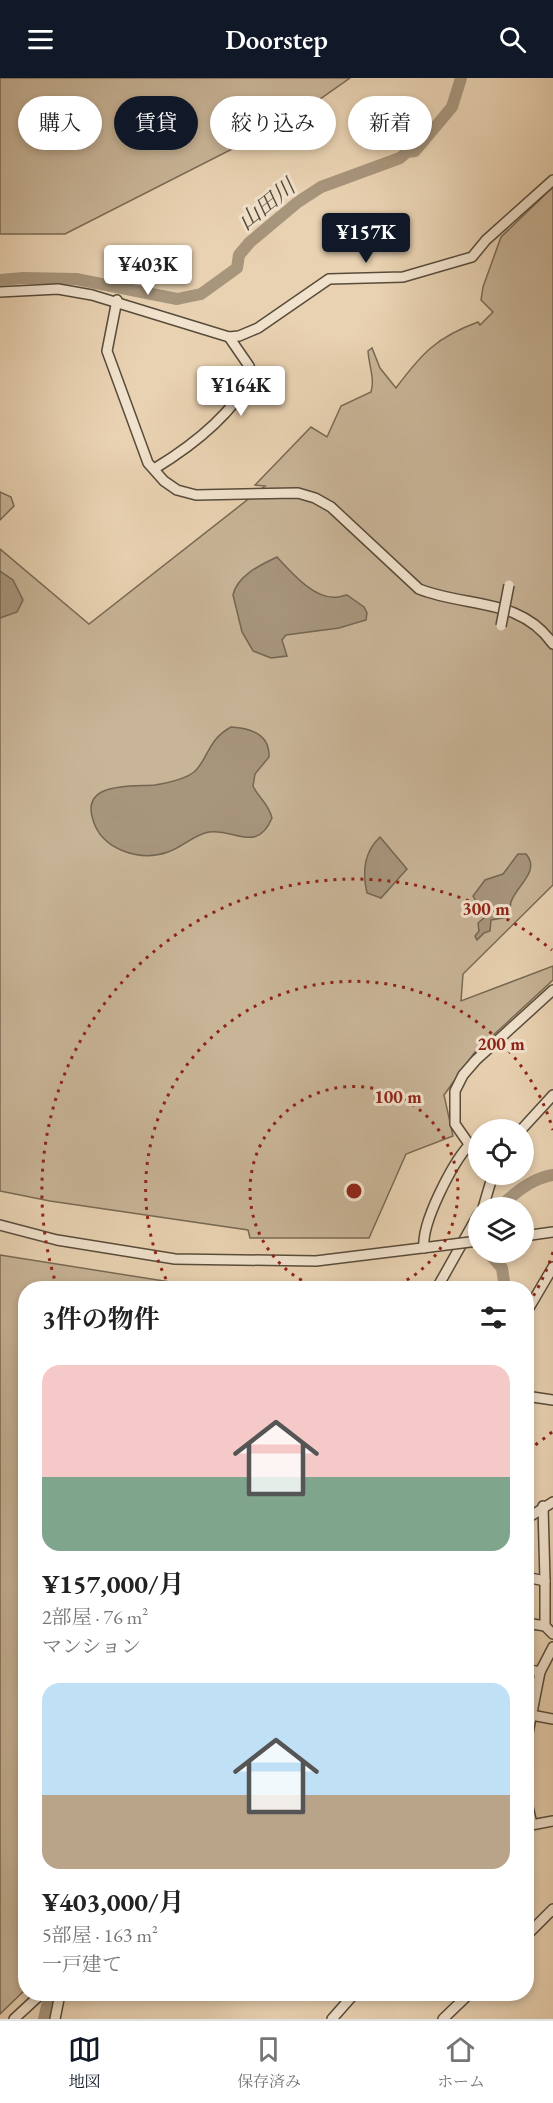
<!DOCTYPE html>
<html lang="ja">
<head>
<meta charset="utf-8">
<style>
	:root { --surface:#fff; --page:#f6f6f6; --text:#222; --muted:#767676; --line:#e0e0e0; --accent:#111827 }
	body { margin:0; font-family:"EB Garamond","Noto Serif JP",serif; background:var(--page); color:var(--text); height:100vh; display:flex; flex-direction:column; font-size:22px; white-space:nowrap }
	* { box-sizing:border-box; margin:0 }
	p { font-size:20px; color:var(--muted) }
	.icon { flex:none; width:33px; height:33px; fill:none; stroke:currentColor; stroke-width:2; stroke-linecap:round; stroke-linejoin:round }
	.map { position:relative; flex:1; overflow:hidden }
	.panel { position:absolute; left:18px; top:1203px; width:516px; height:720px; display:flex; flex-direction:column; background:var(--surface); border-radius:24px; box-shadow:0 3px 9px #0003 }
	.panel>* { flex:none }
	.guide { position:absolute; left:18px; top:18px; width:518px; height:54px; display:flex; gap:12px }
	.fabs { position:absolute; left:468px; top:1041px; display:grid; gap:12px }
	.fabs a { display:grid; place-items:center; width:66px; height:66px; border-radius:50%; background:var(--surface); box-shadow:0 3px 9px #0003; font-size:30px }
	.price { position:absolute; translate:-50% -51px; padding:0 14px; border-radius:6px; background:#fff; color:#222; font-size:20px; line-height:39px; filter:drop-shadow(0 2px 3px #0008) }
	.price::after { content:''; position:absolute; left:50%; top:36px; width:18px; height:14px; margin-left:-9px; background:inherit; clip-path:polygon(0 0,100% 0,50% 100%) }
	.price.on { background:var(--accent); color:#fff }
	ul { padding:0; list-style:none }
	li { display:grid; align-content:center; gap:12px; height:318px; padding:0 24px }
	li span { display:grid; place-items:center; height:186px; border-radius:18px; color:#555 }
	li>.icon { margin-inline-start:auto }
	span .icon { width:108px; height:108px; fill:#fffc; stroke-width:1 }
	li b { font-size:26px }
	h2 { display:flex; justify-content:space-between; align-items:center; height:72px; padding:0 24px; font-size:26px }
	.chip { padding:0 21px; border-radius:27px; background:var(--surface); box-shadow:0 3px 9px #0003; font-size:21px; line-height:54px }
	.chip.on { background:var(--accent); color:#fff }
	header { display:flex; justify-content:space-between; align-items:center; height:78px; padding:0 24px; background:var(--accent); color:#fff; font-size:27px; font-weight:600 }
	.menu { display:flex; justify-content:space-around; align-items:center; height:84px; border-top:2px solid var(--line); background:var(--surface); font-size:16px; color:var(--muted) }
	.menu a { display:grid; justify-items:center; gap:3px }
	.menu .on { color:var(--accent) }
	.map>svg:first-child { display:block }
	.green { fill:#c8b497; stroke:#786a55; stroke-width:1.5 }
	.water { fill:#a7957c; stroke:#746652; stroke-width:1.5 }
	.lines { fill:none; stroke-linecap:round; stroke-linejoin:round }
	.river { stroke:#a7957c; stroke-width:12 }
	.minor-casing { stroke:#584c3b; stroke-width:12 }
	.minor { stroke:#f1e2cd; stroke-width:9 }
	.minor-bridge-casing { stroke:#584c3b; stroke-width:12; stroke-linecap:butt }
	.minor-bridge { stroke:#f1e2cd; stroke-width:9 }
	.ring { fill:none; stroke:#8f2418; stroke-width:3; stroke-dasharray:3 6 }
	.labels { text-anchor:middle; stroke-width:6; stroke-linejoin:round; paint-order:stroke }
	.water-label { font-size:22px; font-style:italic; fill:#544838; stroke:#f1e2cd }
	.centre { fill:#8f2418; stroke:#f1e2cd; stroke-width:3 }
	.ring-label { font-size:18px; text-anchor:middle; font-weight:bold; fill:#8f2418; stroke:#f1e2cd; stroke-width:6; stroke-linejoin:round; paint-order:stroke }
</style>
</head>
<body>
<header><svg class="icon" aria-label="menu" viewBox="0 0 24 24"><path d="M4 6h16M4 12h16M4 18h16"/></svg>Doorstep<svg class="icon" aria-label="search" viewBox="0 0 24 24"><circle cx="10" cy="10" r="6"/><path d="M15 15l6 6"/></svg></header>
<div class="map">
<svg width="553" height="1941" viewBox="0 0 553 1941">
	<rect width="100%" height="100%" fill="#e9d2b2"/>
	<filter id="stains"><feTurbulence type="fractalNoise" baseFrequency=".00333" numOctaves="4"/><feColorMatrix values="0 0 0 0 .2 0 0 0 0 .09 0 0 0 0 .02 0 0 0 .5 -.17"/></filter>
	<radialGradient id="worn" r=".72"><stop offset=".6" stop-color="#630" stop-opacity="0"/><stop offset="1" stop-color="#630" stop-opacity=".3"/></radialGradient>
	<g class="green">
		<path d="M0 0H350L293 40 65 156H0Z"/>
		<path d="M553 109V807L463 896 461 923 553 888V902L475 974 444 1017 453 1058 406 1076 369 1160H250L248 1152 50 1123 0 1113V471L89 546 265 408 255 407 311 349 327 359 341 328 371 314C375 301 369 288 368 273L372 270 380 290 396 310C422 275 437 259 478 244L480 247 493 234 481 222 483 209 501 159Z"/>
		<path d="M0 414 11 419 14 428 0 442Z"/>
		<path d="M0 1177 208 1210H26V1911L0 1936Z"/>
	</g>
	<g class="water">
		<path d="M277 479C290 493 315 523 338 519 341 519 344 517 347 517L364 529 367 535 366 542 339 550 286 557 282 562 287 578 271 580 253 573 242 554 233 517C237 498 260 487 277 479Z"/>
		<path d="M0 493 13 502 23 522 17 534 0 540Z"/>
		<path d="M231 649C250 650 270 656 269 679L255 696 253 708C259 721 268 724 272 740 257 776 234 750 209 754 193 757 183 769 168 774 140 784 102 772 93 742 80 703 133 709 155 707 167 705 184 702 194 694 208 682 207 662 231 649Z"/>
		<path d="M380 759 407 791 381 820 367 815C362 794 364 774 380 759Z"/>
		<path d="M518 776H526C541 793 516 808 511 824 510 829 510 834 508 839L491 842 490 853 484 855 477 862 475 858 479 853 478 845 485 839 473 818 485 802 503 796Z"/>
	</g>
	<g class="lines">
		<g class="river">
			<path d="M0 202 23 200 76 201 177 221 201 216 237 190 239 177 250 164 298 124 321 109 400 80 407 74 415 73 452 29 461 0"/>
			<path d="M499 1130C514 1115 532 1100 553 1097"/>
			<path d="M488 1174 502 1190 505 1210"/>
			<path d="M44 1941 50 1916"/>
		</g>
		<defs>
			<g id="minor">
				<path d="M0 214 58 211 92 217 229 259 239 258 258 250 329 201 403 199 472 179 486 162 553 102"/>
				<path d="M117 222 107 273 148 385 164 403 177 412 196 417 298 415 315 420 331 429 419 511C467 530 520 519 553 566"/>
				<path d="M154 391C192 368 231 338 252 298L249 288 229 259"/>
				<path d="M521 1052 553 1017"/>
				<path d="M478 1079 455 1046V1013L463 997 476 982 553 912"/>
				<path d="M483 1130 493 1096"/>
				<path d="M0 1147 57 1162 175 1181 316 1183 430 1169"/>
				<path d="M524 1158 553 1154"/>
				<path d="M424 1170C421 1145 453 1084 470 1066"/>
				<path d="M437 1210 478 1137"/>
				<path d="M526 1235 553 1189"/>
				<path d="M526 1318 553 1322"/>
				<path d="M543 1428 545 1503"/>
				<path d="M526 1441 553 1424"/>
				<path d="M526 1499 545 1503V1548"/>
				<path d="M526 1545 545 1548 553 1556"/>
				<path d="M526 1591 540 1594"/>
				<path d="M526 1636 553 1641"/>
				<path d="M526 1665 540 1594 553 1569"/>
				<path d="M526 1720 532 1746"/>
				<path d="M526 1748 553 1743"/>
				<path d="M526 1858 553 1831"/>
				<path d="M14 1941 41 1916"/>
				<path d="M55 1941 60 1916"/>
				<path d="M332 1941 354 1916"/>
				<path d="M443 1941 469 1916"/>
			</g>
		</defs>
		<use href="#minor" class="minor-casing"/>
		<use href="#minor" class="minor"/>
		<defs>
			<g id="minor-bridge">
				<path d="M501 548 509 507"/>
				<path d="M430 1169 478 1163"/>
			</g>
		</defs>
		<use href="#minor-bridge" class="minor-bridge-casing"/>
		<use href="#minor-bridge" class="minor-bridge"/>
	</g>
	<g class="ring">
		<path d="M318 1210A104 104 0 1 1 390 1210"/>
		<path d="M553 1174A208 208 0 0 1 527 1228M170 1209A208 208 0 1 1 553 1052"/>
		<path d="M552 1354A312 312 0 0 1 528 1372M57 1209A312 312 0 0 1 552 872"/>
	</g>
	<g class="labels">
		<g class="water-label">
			<text transform="translate(266 126) rotate(-39)" y="8">山田川</text>
		</g>
	</g>
	<circle cx="354" cy="1113" r="9" class="centre"/>
	<g class="ring-label">
		<text x="486" y="837">300 m</text>
		<text x="501" y="972">200 m</text>
		<text x="398" y="1025">100 m</text>
	</g>
	<rect width="100%" height="100%" filter="url(#stains)"/>
	<rect width="100%" height="100%" fill="url(#worn)"/>
</svg>
<div class="fabs">
<a><svg class="icon" aria-label="locate" viewBox="0 0 24 24"><circle cx="12" cy="12" r="6"/><path d="M12 2v4M12 18v4M2 12h4M18 12h4"/></svg></a>
<a><svg class="icon" aria-label="layers" viewBox="0 0 24 24"><path d="M12 4l9 5-9 5-9-5zM3 14l9 5 9-5"/></svg></a>
</div>
<b class="price on" style="left:366px;top:186px">¥157K</b>
<b class="price" style="left:148px;top:218px">¥403K</b>
<b class="price" style="left:241px;top:339px">¥164K</b>
<div class="guide">
<a class="chip">購入</a>
<a class="chip on">賃貸</a>
<a class="chip">絞り込み</a>
<a class="chip">新着</a>
</div>
<section class="panel">
<h2>3件の物件<svg class="icon" aria-label="filters" viewBox="0 0 24 24"><path d="M4 7h16M4 17h16"/><circle cx="9" cy="7" r="2"/><circle cx="15" cy="17" r="2"/></svg></h2>
<ul>
<li><span style="background:linear-gradient(#f6c9c9 60%,#7fa58c 0)"><svg class="icon" aria-label="home" viewBox="0 0 24 24"><path d="M3 11l9-7 9 7M6 9v11h12V9"/></svg></span><div><b>¥157,000/月</b><p>2部屋 · 76 m²</p><p>マンション</p></div></li>
<li><span style="background:linear-gradient(#bfe0f5 60%,#b9a48a 0)"><svg class="icon" aria-label="home" viewBox="0 0 24 24"><path d="M3 11l9-7 9 7M6 9v11h12V9"/></svg></span><div><b>¥403,000/月</b><p>5部屋 · 163 m²</p><p>一戸建て</p></div></li>
</ul>
</section>
</div>
<nav class="menu">
<a class="on"><svg class="icon" aria-label="map" viewBox="0 0 24 24"><path d="M3 6l6-2 6 2 6-2v14l-6 2-6-2-6 2zM9 4v14M15 6v14"/></svg>地図</a>
<a><svg class="icon" aria-label="saved" viewBox="0 0 24 24"><path d="M7 4h10v16l-5-4-5 4z"/></svg>保存済み</a>
<a><svg class="icon" aria-label="home" viewBox="0 0 24 24"><path d="M3 11l9-7 9 7M6 9v11h12V9"/></svg>ホーム</a>
</nav>
</body>
</html>
